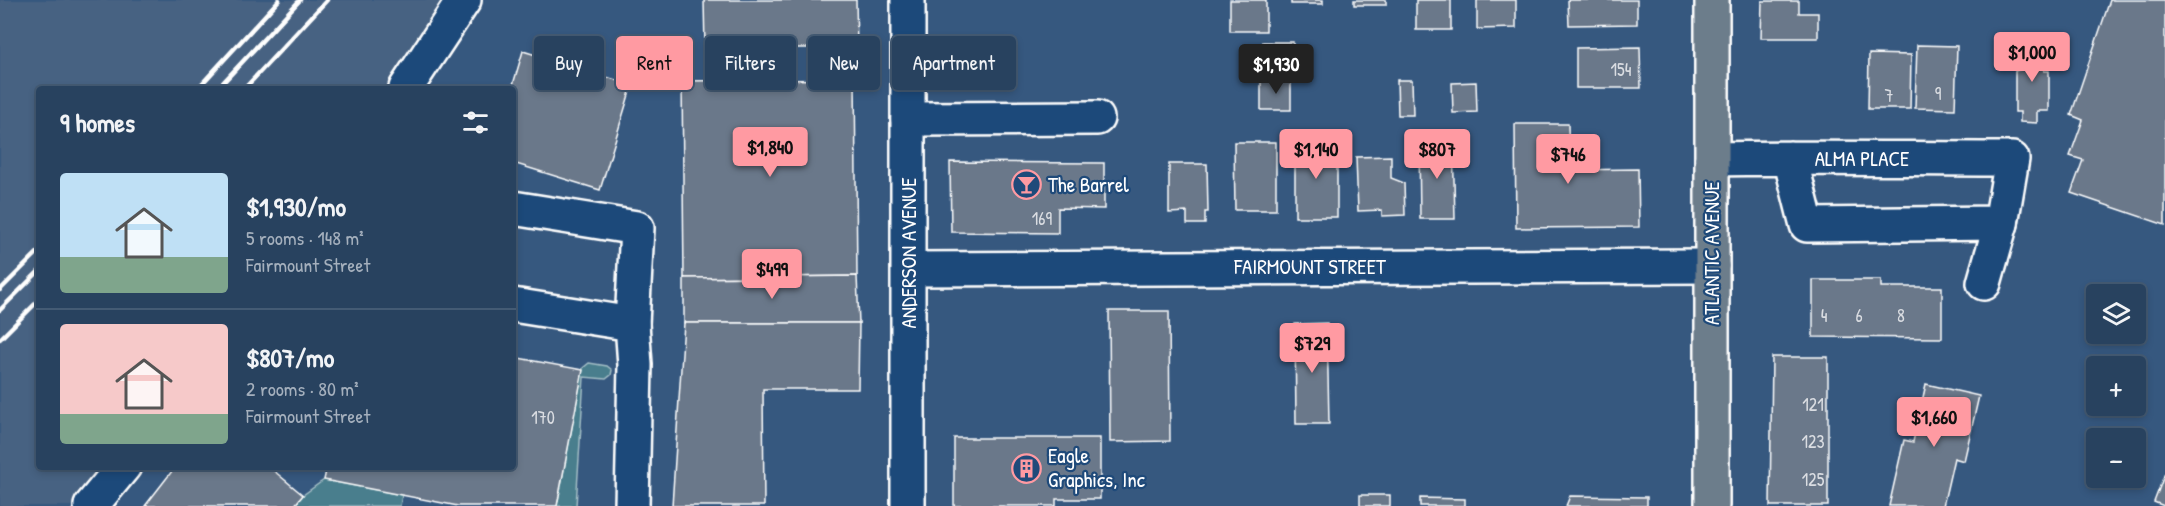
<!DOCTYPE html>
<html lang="en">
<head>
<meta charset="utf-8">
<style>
	:root { --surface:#28425f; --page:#344d68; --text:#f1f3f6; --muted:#a5b0bd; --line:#445b74; --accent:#ff9aa2 }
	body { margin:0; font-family:"Patrick Hand",sans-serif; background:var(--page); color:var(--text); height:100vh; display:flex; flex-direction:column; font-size:22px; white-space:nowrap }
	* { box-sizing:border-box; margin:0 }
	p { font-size:20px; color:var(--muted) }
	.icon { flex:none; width:33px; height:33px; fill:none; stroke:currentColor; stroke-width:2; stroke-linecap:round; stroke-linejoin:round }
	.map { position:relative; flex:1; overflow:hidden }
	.sheet { position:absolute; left:36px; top:86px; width:480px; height:384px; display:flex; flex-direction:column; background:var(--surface); border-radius:6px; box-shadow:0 3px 9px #0003,0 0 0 2px var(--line) }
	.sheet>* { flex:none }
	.banner { position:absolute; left:534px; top:36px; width:570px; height:54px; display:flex; gap:12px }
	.controls { position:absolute; left:2086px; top:284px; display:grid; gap:12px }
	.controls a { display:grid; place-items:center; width:60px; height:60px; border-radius:6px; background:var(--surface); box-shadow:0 3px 9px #0003,0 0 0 2px var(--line); font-size:30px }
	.price { position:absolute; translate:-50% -51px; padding:0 14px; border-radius:6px; background:var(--accent); color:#111; font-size:20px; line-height:39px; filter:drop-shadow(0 2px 3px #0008) }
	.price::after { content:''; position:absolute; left:50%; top:36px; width:18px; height:14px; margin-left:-9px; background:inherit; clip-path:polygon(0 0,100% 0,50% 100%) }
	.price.on { background:#222; color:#fff }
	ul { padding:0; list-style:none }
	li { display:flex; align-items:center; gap:18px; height:150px; padding:0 24px }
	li+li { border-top:2px solid var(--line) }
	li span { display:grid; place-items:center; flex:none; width:168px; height:120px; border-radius:6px; color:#555 }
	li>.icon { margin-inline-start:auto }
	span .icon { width:72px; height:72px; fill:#fffc; stroke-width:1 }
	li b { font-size:26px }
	h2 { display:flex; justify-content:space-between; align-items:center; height:72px; padding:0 24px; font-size:26px }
	.tag { padding:0 21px; border-radius:6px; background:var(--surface); box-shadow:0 3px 9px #0003,0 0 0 2px var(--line); font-size:21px; line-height:54px }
	.tag.on { background:var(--accent); color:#111 }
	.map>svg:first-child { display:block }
	.built { fill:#466282 }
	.green { fill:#497e8d; stroke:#a4bec6; stroke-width:1.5 }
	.building { fill:#6b788a; stroke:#fff; stroke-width:1.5 }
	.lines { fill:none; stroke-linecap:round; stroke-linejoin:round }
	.minor-casing { stroke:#fff; stroke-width:38 }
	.major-casing { stroke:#fff; stroke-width:38 }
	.minor { stroke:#1f4a7a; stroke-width:33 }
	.major { stroke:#6c7d8b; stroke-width:33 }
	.rail { stroke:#fff; stroke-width:4.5 }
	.labels { text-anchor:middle; stroke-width:4.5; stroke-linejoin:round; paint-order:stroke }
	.number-label { font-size:18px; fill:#dadde2 }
	.street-label { font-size:21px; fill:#fff; stroke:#1f4a7a }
	.poi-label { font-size:21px; fill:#fff; stroke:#1f4a7a; text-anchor:start }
</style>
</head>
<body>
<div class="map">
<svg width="2165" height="506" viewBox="0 0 2165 506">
	<rect width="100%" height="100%" fill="#36587f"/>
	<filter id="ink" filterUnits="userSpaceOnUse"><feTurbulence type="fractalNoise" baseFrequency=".0167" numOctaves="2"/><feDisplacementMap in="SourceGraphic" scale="12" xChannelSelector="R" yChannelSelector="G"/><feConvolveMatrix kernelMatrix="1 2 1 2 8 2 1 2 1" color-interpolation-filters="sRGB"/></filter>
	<g filter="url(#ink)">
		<path class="built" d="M0 0H479L425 88H39V466L124 467 85 506H0Z"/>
		<g class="green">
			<path d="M589 363 607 366 612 370 611 375 606 379 584 377 576 506H557L583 368Z"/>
			<path d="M324 480 402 495 400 506H294L303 495Z"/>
		</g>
		<g class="building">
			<path d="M704 0H856L857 48H705Z"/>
			<rect x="1230" y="0" width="36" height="31"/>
			<rect x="1291" y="0" width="32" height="4"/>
			<rect x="1354" y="0" width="32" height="5"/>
			<rect x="1416" y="0" width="35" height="30"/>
			<path d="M1477 0H1516V28L1477 29Z"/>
			<path d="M1568 0H1637V24L1569 25Z"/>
			<path d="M2110 0H2165V225L2071 193 2083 160 2070 156 2083 120 2071 115Z"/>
			<path d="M1762 1H1799V13H1818V38H1761Z"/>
			<path d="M2032 39H2044V71H2049V111H2037V123L2020 122V112H2015V71L2022 69 2021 48H2032Z"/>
			<rect x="1263" y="42" width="30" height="33"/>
			<path d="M1917 45 1957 46 1955 109 1915 108Z"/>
			<path d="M1640 47 1641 88H1576V48Z"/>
			<path d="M523 51 632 85 600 190 513 163V121L518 104 513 102 512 88Z"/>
			<path d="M1869 54 1911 55 1910 109H1868Z"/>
			<path d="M855 79 857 276 684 278 682 81Z"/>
			<rect x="1261" y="80" width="30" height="30"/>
			<path d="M1397 80H1412L1413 115H1398Z"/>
			<path d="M1476 82 1477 112 1453 113 1452 83Z"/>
			<path d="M1515 124H1568L1569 170 1638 169 1639 227 1516 228Z"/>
			<path d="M1453 141 1455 219H1420L1419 142Z"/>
			<path d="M1234 142H1276V210H1235Z"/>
			<path d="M1337 143V217H1295V144Z"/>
			<path d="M1391 156V178L1404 183 1405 215 1382 216V210L1358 211 1356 157Z"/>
			<path d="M950 162 1104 163V209L1058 208V233L951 232Z"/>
			<path d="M1169 164H1207L1208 212H1205V224H1187V212L1169 213Z"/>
			<path d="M857 276 859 323H684V278Z"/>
			<path d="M1813 280H1881V287H1942V338L1813 337Z"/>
			<path d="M1109 311H1169L1170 441 1110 442Z"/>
			<path d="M684 323H859L858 389H763L764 506H672Z"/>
			<path d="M1327 323 1329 424H1296L1295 324Z"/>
			<path d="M513 357 583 370 557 506H458L324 480 327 466H513Z"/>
			<path d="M1772 357H1828V506H1770Z"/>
			<path d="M1926 384 1979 396 1964 461 1954 458 1943 506H1889L1904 440 1913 442Z"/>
			<path d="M954 438H1100V499H1056V506H954Z"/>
			<path d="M176 466H268L303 495 294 506H145Z"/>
			<path d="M2165 473V506H2164L2154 502Z"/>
			<rect x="1360" y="495" width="30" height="11"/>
			<path d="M1570 496 1647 497V506H1566Z"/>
			<path d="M1420 498 1465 499V506H1420Z"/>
		</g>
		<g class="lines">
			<defs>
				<g id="minor">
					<path d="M908 0V506"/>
					<path d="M406 88 464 0"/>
					<path d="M908 119 1097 118"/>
					<path d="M1712 159C1812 157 1912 159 2012 159L2001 223 1807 225 1790 158"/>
					<path d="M513 208 637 228 632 324"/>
					<path d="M909 269 1712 266"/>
					<path d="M1984 283 2001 223"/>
					<path d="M513 305 632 324 635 365 632 506"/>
					<path d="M91 506 124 466"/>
				</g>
				<path id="major" d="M1712 0V506"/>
			</defs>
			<use href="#minor" class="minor-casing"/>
			<use href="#major" class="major-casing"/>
			<use href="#minor" class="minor"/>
			<use href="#major" class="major"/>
			<g class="rail">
				<path d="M198 88 279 0"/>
				<path d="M218 88 300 0"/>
				<path d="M245 88 327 0"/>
				<path d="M0 290 39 251"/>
				<path d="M0 310 39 271"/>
				<path d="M0 339 39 300"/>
			</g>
		</g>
	</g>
	<defs>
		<symbol id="bar-ring" viewBox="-11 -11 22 22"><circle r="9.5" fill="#1f4a7a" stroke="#ff9aa2" stroke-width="1.5"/><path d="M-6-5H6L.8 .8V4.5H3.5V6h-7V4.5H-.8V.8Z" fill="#ff9aa2"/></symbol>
		<symbol id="building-ring" viewBox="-11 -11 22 22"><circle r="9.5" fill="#1f4a7a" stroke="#ff9aa2" stroke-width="1.5"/><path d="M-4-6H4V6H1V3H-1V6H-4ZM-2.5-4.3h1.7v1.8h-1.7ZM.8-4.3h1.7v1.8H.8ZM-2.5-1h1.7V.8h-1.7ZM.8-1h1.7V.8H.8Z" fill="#ff9aa2"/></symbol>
	</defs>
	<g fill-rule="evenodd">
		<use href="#bar-ring" x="1010" y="168" width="33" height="33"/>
		<use href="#building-ring" x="1010" y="452" width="33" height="33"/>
	</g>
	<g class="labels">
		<g class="number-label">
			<text x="1621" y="76">154</text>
			<text x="1938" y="100">9</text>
			<text x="1889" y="102">7</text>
			<text x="1042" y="225">169</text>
			<text x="1824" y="322">4</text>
			<text x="1859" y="322">6</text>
			<text x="1901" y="322">8</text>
			<text x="1813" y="411">121</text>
			<text x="543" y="424">170</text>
			<text x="1813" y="448">123</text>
			<text x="1813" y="486">125</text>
		</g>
		<g class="street-label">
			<text x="1862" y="166">ALMA PLACE</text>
			<text transform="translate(909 253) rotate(-90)" y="7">ANDERSON AVENUE</text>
			<text transform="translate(1712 253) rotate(-90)" y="7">ATLANTIC AVENUE</text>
			<text x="1310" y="274">FAIRMOUNT STREET</text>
		</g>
		<g class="poi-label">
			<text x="1048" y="192">The Barrel</text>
			<text x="1048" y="463">Eagle<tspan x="1048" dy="24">Graphics, Inc</tspan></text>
		</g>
	</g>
</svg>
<div class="controls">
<a><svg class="icon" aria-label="layers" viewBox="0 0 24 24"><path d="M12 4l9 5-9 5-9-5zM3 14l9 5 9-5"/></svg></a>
<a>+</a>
<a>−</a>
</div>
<b class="price" style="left:2032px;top:83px">$1,000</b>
<b class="price on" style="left:1276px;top:95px">$1,930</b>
<b class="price" style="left:770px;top:178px">$1,840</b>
<b class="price" style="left:1316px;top:180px">$1,140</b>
<b class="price" style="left:1437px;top:180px">$807</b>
<b class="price" style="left:1568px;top:185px">$746</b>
<b class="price" style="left:772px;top:300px">$499</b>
<b class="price" style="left:1312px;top:374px">$729</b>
<b class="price" style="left:1934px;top:448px">$1,660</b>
<div class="banner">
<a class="tag">Buy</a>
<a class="tag on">Rent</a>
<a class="tag">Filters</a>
<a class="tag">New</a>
<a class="tag">Apartment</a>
</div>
<section class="sheet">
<h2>9 homes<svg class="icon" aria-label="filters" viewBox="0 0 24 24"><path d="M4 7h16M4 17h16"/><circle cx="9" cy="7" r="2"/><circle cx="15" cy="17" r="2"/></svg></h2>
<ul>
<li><span style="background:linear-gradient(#bfe0f5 70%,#7fa58c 0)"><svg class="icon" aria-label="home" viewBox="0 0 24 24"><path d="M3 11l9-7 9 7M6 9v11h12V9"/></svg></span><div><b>$1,930/mo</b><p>5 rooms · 148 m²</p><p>Fairmount Street</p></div></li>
<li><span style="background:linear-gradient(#f6c9c9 75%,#7fa58c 0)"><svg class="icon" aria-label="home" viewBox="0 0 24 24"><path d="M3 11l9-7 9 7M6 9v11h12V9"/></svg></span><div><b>$807/mo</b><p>2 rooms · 80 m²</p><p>Fairmount Street</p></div></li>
</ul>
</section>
</div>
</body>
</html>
